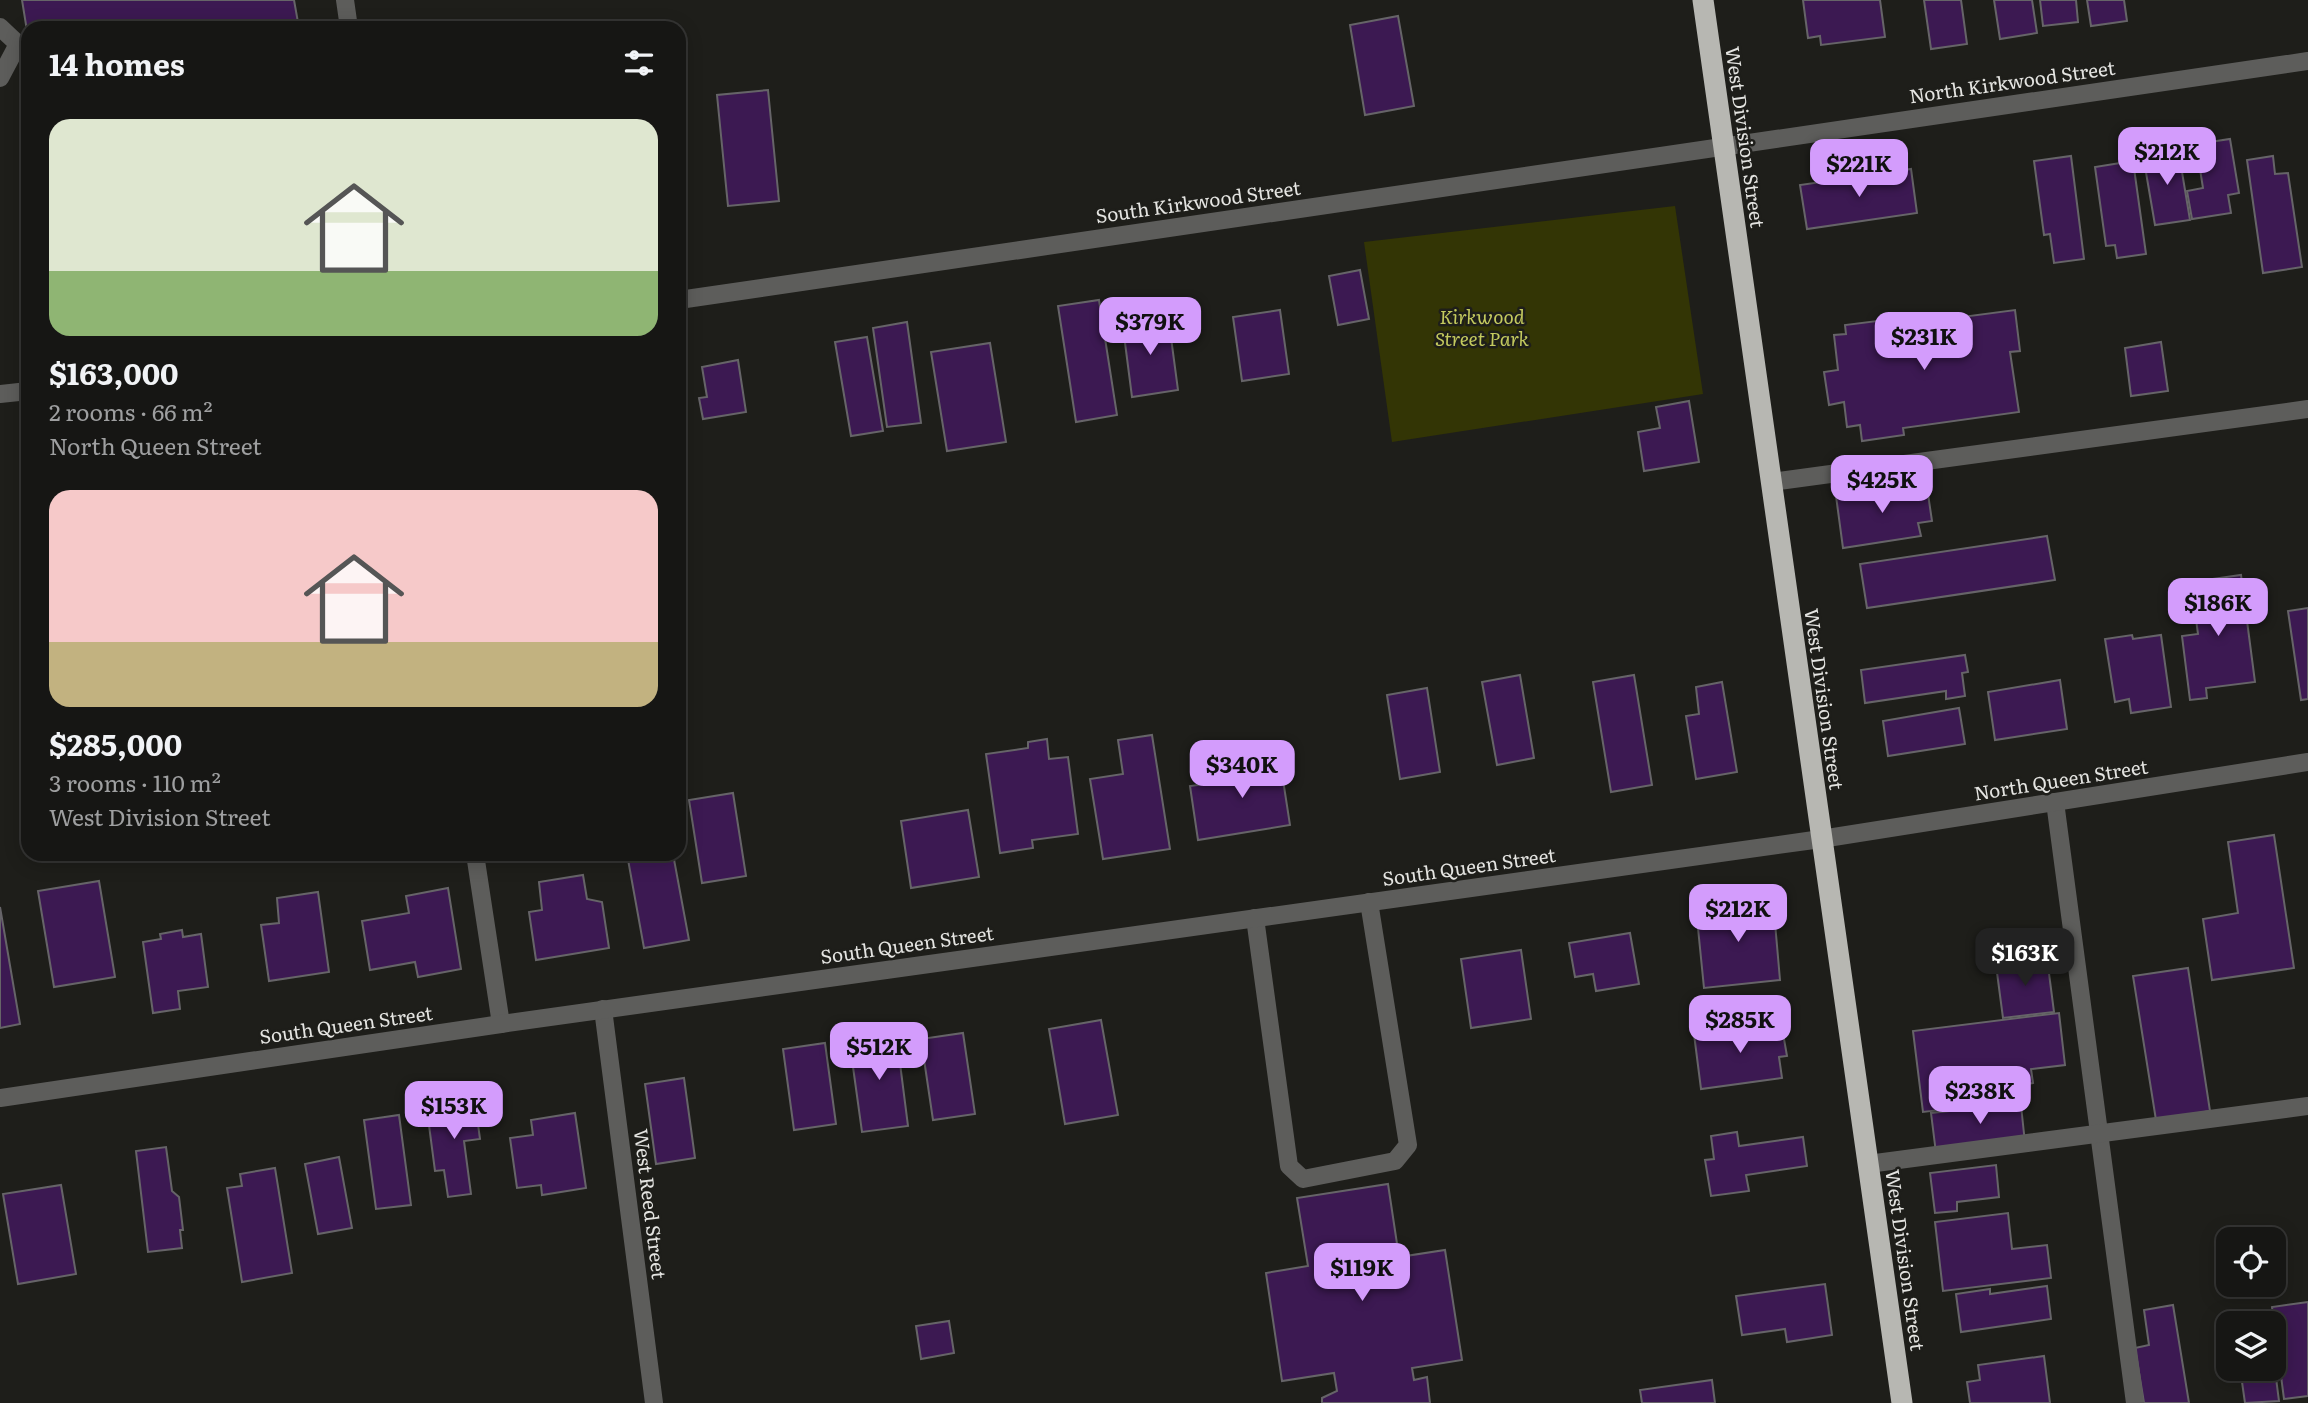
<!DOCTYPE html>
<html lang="en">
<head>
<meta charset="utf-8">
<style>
	:root { --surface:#161614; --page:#1f1f1d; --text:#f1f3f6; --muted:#9e9fa0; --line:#353534; --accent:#d39cfc }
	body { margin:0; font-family:Literata,serif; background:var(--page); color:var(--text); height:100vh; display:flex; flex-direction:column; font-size:26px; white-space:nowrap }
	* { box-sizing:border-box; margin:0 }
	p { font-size:23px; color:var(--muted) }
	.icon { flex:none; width:38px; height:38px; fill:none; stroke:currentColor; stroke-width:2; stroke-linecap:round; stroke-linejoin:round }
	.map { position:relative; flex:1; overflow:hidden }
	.panel { position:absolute; left:21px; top:21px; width:665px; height:840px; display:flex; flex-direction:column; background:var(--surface); border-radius:21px; box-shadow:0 4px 18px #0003,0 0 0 2px var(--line) }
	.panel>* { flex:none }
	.buttons { position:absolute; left:2216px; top:1227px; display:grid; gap:14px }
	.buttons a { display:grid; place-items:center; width:70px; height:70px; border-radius:14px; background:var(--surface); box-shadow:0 4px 18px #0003,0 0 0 2px var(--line); font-size:35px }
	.price { position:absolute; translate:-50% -60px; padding:0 16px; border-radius:14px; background:var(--accent); color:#111; font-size:23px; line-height:46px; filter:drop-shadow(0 2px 4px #0008) }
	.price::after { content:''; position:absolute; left:50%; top:42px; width:21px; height:16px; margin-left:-10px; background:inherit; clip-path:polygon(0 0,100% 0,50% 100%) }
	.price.active { background:#222; color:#fff }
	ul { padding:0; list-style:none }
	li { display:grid; align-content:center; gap:14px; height:371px; padding:0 28px }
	li span { display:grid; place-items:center; height:217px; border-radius:21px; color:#555 }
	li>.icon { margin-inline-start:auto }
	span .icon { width:126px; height:126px; fill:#fffc; stroke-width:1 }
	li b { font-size:30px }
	h2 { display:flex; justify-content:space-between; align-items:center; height:84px; padding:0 28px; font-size:30px }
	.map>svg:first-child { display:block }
	.green { fill:#333505 }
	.building { fill:#3c1952; stroke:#666468; stroke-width:2 }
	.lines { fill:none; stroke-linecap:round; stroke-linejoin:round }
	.minor { stroke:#5d5d5b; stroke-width:18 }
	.highway { stroke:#b7b7b2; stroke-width:21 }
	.labels { text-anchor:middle; stroke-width:5; stroke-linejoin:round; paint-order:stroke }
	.street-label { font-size:19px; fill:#e4e4e1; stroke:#1e1e1a }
	.park-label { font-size:19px; font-style:italic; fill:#c4ca5e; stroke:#1e1e1a }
</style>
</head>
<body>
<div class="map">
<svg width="2308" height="1403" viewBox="0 0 2308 1403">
	<rect width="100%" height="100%" fill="#1e1e1a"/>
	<path class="green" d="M1675 206 1703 394 1392 442 1364 242Z"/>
	<g class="building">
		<path d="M22 0H294L299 28H28V37Z"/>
		<path d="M1803 0H1880L1885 37 1821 45 1820 36 1808 38Z"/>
		<path d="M1924 0H1961L1967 44 1931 49Z"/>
		<path d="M1994 0H2032L2037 33 2000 39Z"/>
		<path d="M2040 0H2076L2078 22 2043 26Z"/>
		<path d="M2087 0H2124L2127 21 2091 26Z"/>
		<path d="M1398 16 1414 106 1365 115 1350 25Z"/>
		<path d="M768 90 779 201 728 206 717 95Z"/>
		<path d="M2230 139 2239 193 2228 195 2231 213 2192 219 2187 191 2203 188 2196 144Z"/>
		<path d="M2178 148 2190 220 2155 225 2143 155Z"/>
		<path d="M2071 156 2084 259 2054 263 2050 234 2044 235 2034 161Z"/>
		<path d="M2273 156 2275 174 2288 173 2302 267 2263 273 2247 160Z"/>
		<path d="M2133 161 2146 254 2117 258 2115 245 2106 246 2095 167Z"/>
		<path d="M1911 169 1917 213 1807 229 1800 185Z"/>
		<path d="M679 176 686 221 679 222Z"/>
		<path d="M1360 270 1369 319 1338 325 1329 276Z"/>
		<path d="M1099 300 1117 415 1076 422 1058 306Z"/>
		<path d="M1280 310 1289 374 1242 381 1233 317Z"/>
		<path d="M2015 310 2020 351 2010 352 2019 412 1903 428 1904 435 1862 441 1860 425 1847 427 1844 402 1829 405 1824 372 1838 370 1834 335 1846 334 1845 325 1893 319 1894 326Z"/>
		<path d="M1159 317 1170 330 1178 390 1132 397 1124 335 1129 321Z"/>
		<path d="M907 322 921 423 887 427 873 328Z"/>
		<path d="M867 337 883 431 851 436 835 342Z"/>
		<path d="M2161 342 2168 391 2131 396 2125 348Z"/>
		<path d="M990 343 1006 442 947 451 931 352Z"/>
		<path d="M738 360 746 412 703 419 699 398 707 397 702 367Z"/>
		<path d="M1689 401 1699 462 1644 471 1638 432 1660 428 1656 407Z"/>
		<path d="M1914 484 1915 496 1928 494 1932 521 1918 523 1921 536 1843 548 1836 496Z"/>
		<path d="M2047 536 2055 580 1867 608 1860 564Z"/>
		<path d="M2241 575 2255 682 2206 688 2207 698 2190 700 2182 636 2198 634 2191 582Z"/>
		<path d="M2308 608V699L2301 700 2288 611Z"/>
		<path d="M2132 635 2133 639 2161 635 2171 707 2131 713 2129 699 2115 702 2105 639Z"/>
		<path d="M1965 655 1968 672 1962 673 1965 696 1946 699V691L1865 703 1861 670Z"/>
		<path d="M1520 675 1534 758 1497 765 1482 682Z"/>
		<path d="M1634 675 1652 785 1611 792 1593 682Z"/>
		<path d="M2060 680 2067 729 1995 740 1988 692Z"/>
		<path d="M1722 682 1737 772 1696 779 1686 716 1699 714 1696 687Z"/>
		<path d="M1427 688 1440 772 1400 779 1387 695Z"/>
		<path d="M1959 708 1965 744 1888 756 1883 721Z"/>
		<path d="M1152 735 1170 849 1103 859 1090 779 1123 774 1118 740Z"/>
		<path d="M1047 739 1049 759 1068 757 1078 834 1032 840 1033 848 1000 853 986 754 1028 748V742Z"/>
		<path d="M1279 754 1290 825 1198 840 1190 786 1229 781 1227 763Z"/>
		<path d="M733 793 746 876 702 883 689 800Z"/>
		<path d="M968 810 979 877 911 888 901 821Z"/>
		<path d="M2274 835 2294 968 2212 980 2203 919 2238 913 2228 842Z"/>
		<path d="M627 854H673L689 940 644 948Z"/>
		<path d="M583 875 587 899 602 902 609 948 536 960 529 912 542 910 539 882Z"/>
		<path d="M99 881 115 977 54 987 38 891Z"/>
		<path d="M448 888 461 969 418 977 415 962 370 970 362 921 409 913 406 896Z"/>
		<path d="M318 892 329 972 269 981 261 925 279 923 277 898Z"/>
		<path d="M1773 900 1780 980 1704 988 1696 908Z"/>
		<path d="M0 907 20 1024 0 1028Z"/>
		<path d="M182 930 183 937 201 934 208 987 178 991 180 1009 153 1013 143 942 161 939 160 934Z"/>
		<path d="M1630 933 1639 984 1596 991 1593 974 1575 977 1569 943Z"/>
		<path d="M1521 950 1531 1019 1471 1028 1461 959Z"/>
		<path d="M2047 958 2054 1012 2003 1018 1996 965Z"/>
		<path d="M2188 968 2210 1111 2156 1120 2133 976Z"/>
		<path d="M2059 1013 2065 1065 2031 1069 2033 1083 1971 1091 1974 1106 1923 1112 1913 1031Z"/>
		<path d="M1101 1020 1118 1115 1065 1124 1049 1029Z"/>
		<path d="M1781 1022 1787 1056 1779 1057 1782 1078 1701 1089 1694 1034Z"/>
		<path d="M896 1032 908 1126 862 1132 849 1038Z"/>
		<path d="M963 1033 975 1114 933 1120 921 1039Z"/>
		<path d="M825 1043 836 1124 794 1130 783 1049Z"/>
		<path d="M684 1078 695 1158 656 1164 645 1084Z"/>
		<path d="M474 1095 480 1139 464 1141 471 1194 448 1197 444 1170 435 1171 427 1110 443 1108 441 1100Z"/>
		<path d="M2020 1096 2025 1143 1936 1153 1931 1113 1987 1107 1986 1100Z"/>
		<path d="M575 1113 586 1188 542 1195 541 1185 517 1188 510 1138 533 1135 531 1120Z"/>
		<path d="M399 1115 411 1205 376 1209 364 1120Z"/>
		<path d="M1737 1132 1739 1146 1803 1137 1807 1166 1746 1175 1749 1191 1711 1196 1705 1160 1714 1159 1711 1136Z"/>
		<path d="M166 1147 172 1191 179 1197 183 1230H180L182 1248 148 1252 136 1151Z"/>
		<path d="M339 1157 352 1228 318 1234 305 1164Z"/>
		<path d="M1996 1165 1999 1197 1957 1202V1211L1935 1213 1930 1173Z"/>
		<path d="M275 1168 292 1273 242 1282 227 1188 242 1186 240 1174Z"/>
		<path d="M1388 1184 1399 1257 1445 1250 1462 1360 1412 1368 1414 1380 1427 1377 1430 1403H1322V1398L1337 1391 1334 1373 1282 1381 1266 1273 1308 1266 1297 1198Z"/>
		<path d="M61 1185 76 1274 18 1284 3 1194Z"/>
		<path d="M2008 1213 2012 1249 2047 1245 2051 1278 1943 1291 1935 1222Z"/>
		<path d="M1825 1284 1832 1335 1787 1342 1785 1329 1742 1335 1736 1296Z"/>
		<path d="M2047 1286 2051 1319 1961 1332 1956 1294 1990 1289V1294Z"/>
		<path d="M2308 1302V1396L2284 1399 2272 1307Z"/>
		<path d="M2173 1305 2189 1403H2144L2135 1348 2149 1345 2144 1310Z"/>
		<path d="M2268 1316 2269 1323H2234V1320Z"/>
		<path d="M949 1321 954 1353 921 1359 916 1326Z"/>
		<path d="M2228 1327V1356H2224L2221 1328Z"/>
		<path d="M2273 1355 2279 1401 2245 1403 2240 1368H2273Z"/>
		<path d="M2044 1356 2050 1403H1970L1967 1382 1980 1380 1978 1365Z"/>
		<path d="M1712 1380 1715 1403H1642L1640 1390Z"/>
	</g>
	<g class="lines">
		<g class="minor">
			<path d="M345 0 349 28"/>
			<path d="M0 27 18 44 0 78"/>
			<path d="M679 300 2308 61"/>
			<path d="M0 394 28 391"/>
			<path d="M1772 482 2308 409"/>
			<path d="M2055 802 2135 1403"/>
			<path d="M475 854 501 1024"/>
			<path d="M1255 918 1289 1166 1303 1179 1395 1161 1408 1145 1369 902"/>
			<path d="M603 1009 654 1403"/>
			<path d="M0 1098 501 1024 1821 839 2308 762"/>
			<path d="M1868 1164 2308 1106"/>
		</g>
		<path class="highway" d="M1703 0 1902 1403"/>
	</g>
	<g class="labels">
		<g class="street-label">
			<text transform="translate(2012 82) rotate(-8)" y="7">North Kirkwood Street</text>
			<text transform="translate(1745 137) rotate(82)" y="7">West Division Street</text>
			<text transform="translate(1198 202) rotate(-8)" y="7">South Kirkwood Street</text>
			<text transform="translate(1824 699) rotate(82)" y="7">West Division Street</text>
			<text transform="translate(2061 780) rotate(-9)" y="7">North Queen Street</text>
			<text transform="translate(1469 867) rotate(-8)" y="7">South Queen Street</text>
			<text transform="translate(907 945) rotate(-8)" y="7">South Queen Street</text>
			<text transform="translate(346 1025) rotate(-8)" y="7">South Queen Street</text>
			<text transform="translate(650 1204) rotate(83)" y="7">West Reed Street</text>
			<text transform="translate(1905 1260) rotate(82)" y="7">West Division Street</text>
		</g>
		<g class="park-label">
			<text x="1482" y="324">Kirkwood<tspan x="1482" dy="22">Street Park</tspan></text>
		</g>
	</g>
</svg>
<div class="buttons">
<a><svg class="icon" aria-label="locate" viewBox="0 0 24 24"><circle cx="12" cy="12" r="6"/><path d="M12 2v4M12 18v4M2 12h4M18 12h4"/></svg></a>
<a><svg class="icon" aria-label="layers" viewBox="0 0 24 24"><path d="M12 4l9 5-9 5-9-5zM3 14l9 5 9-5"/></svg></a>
</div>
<b class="price" style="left:2167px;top:187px">$212K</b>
<b class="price" style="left:1859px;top:199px">$221K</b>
<b class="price" style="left:1150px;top:357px">$379K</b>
<b class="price" style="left:1924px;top:372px">$231K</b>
<b class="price" style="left:1882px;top:515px">$425K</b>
<b class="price" style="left:2218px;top:638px">$186K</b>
<b class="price" style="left:1242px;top:800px">$340K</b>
<b class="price" style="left:1738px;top:944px">$212K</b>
<b class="price active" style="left:2025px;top:988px">$163K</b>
<b class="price" style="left:1740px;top:1055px">$285K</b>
<b class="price" style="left:879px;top:1082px">$512K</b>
<b class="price" style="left:1980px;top:1126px">$238K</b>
<b class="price" style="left:454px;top:1141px">$153K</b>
<b class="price" style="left:1362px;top:1303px">$119K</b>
<section class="panel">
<h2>14 homes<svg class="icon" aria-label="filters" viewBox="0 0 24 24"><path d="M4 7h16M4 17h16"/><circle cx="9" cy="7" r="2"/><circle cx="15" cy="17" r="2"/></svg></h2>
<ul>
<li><span style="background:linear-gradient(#dfe7d0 70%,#8fb573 0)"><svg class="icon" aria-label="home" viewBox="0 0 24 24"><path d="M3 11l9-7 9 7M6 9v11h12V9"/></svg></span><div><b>$163,000</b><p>2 rooms · 66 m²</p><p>North Queen Street</p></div></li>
<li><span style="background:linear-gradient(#f6c9c9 70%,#c2b280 0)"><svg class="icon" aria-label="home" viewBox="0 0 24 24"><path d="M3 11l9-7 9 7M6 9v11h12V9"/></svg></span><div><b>$285,000</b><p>3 rooms · 110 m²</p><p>West Division Street</p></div></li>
</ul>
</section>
</div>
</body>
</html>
